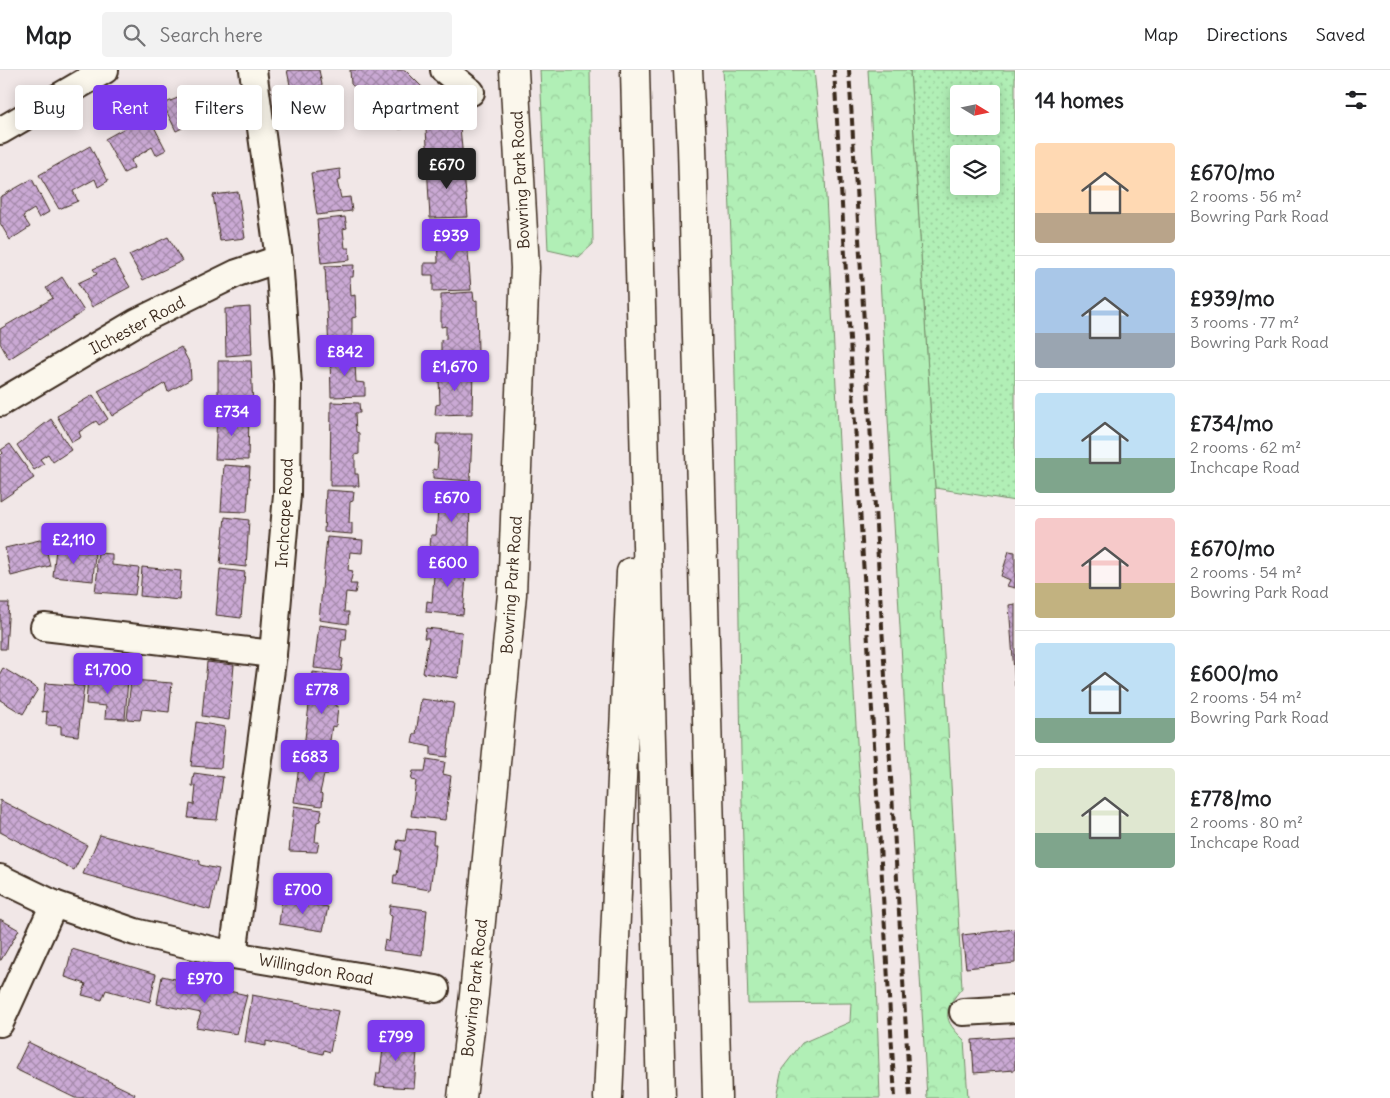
<!DOCTYPE html>
<html lang="en">
<head>
<meta charset="utf-8">
<style>
	:root { --surface:#fff; --page:#f2f2f2; --text:#202124; --muted:#757577; --line:#e0e0e0; --accent:#7c3aed }
	body { margin:0; font-family:Delius,sans-serif; background:var(--page); color:var(--text); height:100vh; display:flex; flex-direction:column; font-size:19px; white-space:nowrap }
	* { box-sizing:border-box; margin:0 }
	p { font-size:16px; color:var(--muted) }
	.icon { flex:none; width:28px; height:28px; fill:none; stroke:currentColor; stroke-width:2; stroke-linecap:round; stroke-linejoin:round }
	.map { position:relative; flex:1; overflow:hidden }
	.side { display:flex; flex-direction:column; background:var(--surface); width:375px }
	.side>* { flex:none }
	.hud { position:absolute; left:15px; top:15px; width:475px; height:45px; display:flex; gap:10px }
	.needle { width:32px; rotate:100deg }
	.tools { position:absolute; left:950px; top:15px; display:grid; gap:10px }
	.tools a { display:grid; place-items:center; width:50px; height:50px; border-radius:5px; background:var(--surface); box-shadow:0 2px 12px #0003; font-size:25px }
	.price { position:absolute; translate:-50% -42px; padding:0 11px; border-radius:5px; background:var(--accent); color:#fff; font-size:16px; line-height:32px; filter:drop-shadow(0 1px 2px #0008) }
	.price::after { content:''; position:absolute; left:50%; top:30px; width:15px; height:11px; margin-left:-8px; background:inherit; clip-path:polygon(0 0,100% 0,50% 100%) }
	.price.on { background:#222; color:#fff }
	ul { padding:0; list-style:none }
	li { display:flex; align-items:center; gap:15px; height:125px; padding:0 20px }
	li+li { border-top:1px solid var(--line) }
	li span { display:grid; place-items:center; flex:none; width:140px; height:100px; border-radius:5px; color:#555 }
	li>.icon { margin-inline-start:auto }
	span .icon { width:60px; height:60px; fill:#fffc; stroke-width:1 }
	li b { font-size:21px }
	h2 { display:flex; justify-content:space-between; align-items:center; height:60px; padding:0 20px; font-size:21px }
	.chip { padding:0 18px; border-radius:5px; background:var(--surface); box-shadow:0 2px 12px #0003; font-size:18px; line-height:45px }
	.chip.on { background:var(--accent); color:#fff }
	header { display:flex; align-items:center; gap:30px; box-sizing:border-box; height:70px; padding:0 25px; background:var(--surface); border-bottom:1px solid var(--line) }
	header strong { font-size:24px }
	nav { display:flex; gap:28px; margin-inline-start:auto; font-size:18px }
	.search { width:350px; height:45px; background:var(--page); display:flex; align-items:center; gap:12px; box-sizing:border-box; padding:0 18px; border-radius:5px; color:var(--muted); font-size:19px }
	main { display:flex; flex:1; min-height:0 }
	.map>svg:first-child { display:block }
	.grass { fill:url(#grass-dots); stroke:#768c6a; fill-rule:evenodd }
	.forest { fill:url(#forest-crowns); stroke:#768c6a }
	.building { fill:url(#building-cross-hatch); stroke:#3b2a1e }
	.lines { fill:none; stroke-linecap:round; stroke-linejoin:round }
	.minor-casing { stroke:#3b2a1e; stroke-width:30 }
	.major-casing { stroke:#3b2a1e; stroke-width:31 }
	.highway-casing { stroke:#3b2a1e; stroke-width:31 }
	.minor { stroke:#fbf7ec; stroke-width:26 }
	.major { stroke:#fbf7ec; stroke-width:28 }
	.highway { stroke:#fbf7ec; stroke-width:28 }
	.rail { stroke:#3b2a1e; stroke-width:4; stroke-dasharray:8 4; stroke-linecap:butt }
	.labels { text-anchor:middle; stroke-width:4.5; stroke-linejoin:round; paint-order:stroke }
	.street-label { font-size:16px; fill:#3b2a1e; stroke:#fbf7ec }
</style>
</head>
<body>
<header>
<strong>Map</strong>
<div class="search"><svg class="icon" aria-label="search" viewBox="0 0 24 24"><circle cx="10" cy="10" r="6"/><path d="M15 15l6 6"/></svg>Search here</div>
<nav><a>Map</a><a>Directions</a><a>Saved</a></nav>
</header>
<main>
<div class="map">
<svg width="1015" height="1028" viewBox="0 0 1015 1028">
	<defs>
		<pattern id="grass-dots" width="8" height="8" patternUnits="userSpaceOnUse" patternTransform="scale(1.25)"><rect width="8" height="8" fill="#b1efb6"/><path d="M2 2h.1M6 6h.1" fill="none" stroke="#99cd9c" stroke-width="1.8" stroke-linecap="round"/></pattern>
		<pattern id="forest-crowns" width="20" height="18" patternUnits="userSpaceOnUse" patternTransform="scale(1.25)"><rect width="20" height="18" fill="#b1efb6"/><path d="M2 6a3 3 0 1 1 6 0M12 15a3 3 0 1 1 6 0" fill="none" stroke="#99cd9c"/></pattern>
		<pattern id="building-cross-hatch" width="8" height="8" patternUnits="userSpaceOnUse" patternTransform="scale(1.25)"><rect width="8" height="8" fill="#caa9d4"/><path d="M0 0l8 8M0 8l8-8" fill="none" stroke="#a58aab"/></pattern>
	</defs>
	<rect width="100%" height="100%" fill="#f1e7e7"/>
	<filter id="ink" filterUnits="userSpaceOnUse"><feTurbulence type="fractalNoise" baseFrequency=".02" numOctaves="2"/><feDisplacementMap in="SourceGraphic" scale="10" xChannelSelector="R" yChannelSelector="G"/><feConvolveMatrix kernelMatrix="1 2 1 2 8 2 1 2 1" color-interpolation-filters="sRGB"/></filter>
	<g filter="url(#ink)">
		<path class="grass" d="M910 0H1015V431L935 418ZM959 24H991V56H959ZM959 84H991V116H959Z"/>
		<g class="forest">
			<path d="M540 0H590L593 174 579 187 548 180Z"/>
			<path d="M723 0H814L825 108 841 410 858 688 876 909 880 1028H776L782 999 802 973 850 952 851 933 748 934C746 851 742 768 741 685 737 457 737 228 723 0Z"/>
			<path d="M868 0H910L935 418 962 918C943 941 942 949 964 970L968 1028H927Z"/>
		</g>
		<g class="building">
			<path d="M287 0H319L322 15 319 16 321 27 303 31 301 18 291 20Z"/>
			<path d="M350 0H405L431 26 432 56 399 59 351 14Z"/>
			<path d="M210 15 222 39 176 61 163 34Z"/>
			<path d="M148 45 166 80 156 85 152 77 131 90 134 98 124 103 105 69Z"/>
			<path d="M460 57 463 89 428 91 426 59Z"/>
			<path d="M90 76 108 111 98 117 95 109 73 121 78 131 59 139 39 105Z"/>
			<path d="M463 92 468 147 430 148 427 94Z"/>
			<path d="M340 99 341 110 337 111 341 128 350 127 352 141 317 145 311 103Z"/>
			<path d="M32 109 49 142 39 148 34 139 23 146 30 157 10 170 0 153V127Z"/>
			<path d="M238 122 245 168 220 171 213 125Z"/>
			<path d="M345 147 347 158 343 159 345 178H349L350 190 321 193 317 150Z"/>
			<path d="M437 157H466L471 220 433 221V205H424V193H438Z"/>
			<path d="M168 167 182 191 143 210 129 185Z"/>
			<path d="M114 190 130 217 92 237 78 213 97 204 93 199Z"/>
			<path d="M354 195 353 207H350L351 226 355 225 356 247 352 248V268L357 267 358 280 329 281 325 196Z"/>
			<path d="M62 207 84 241 9 289 0 273V259L53 228 46 218Z"/>
			<path d="M473 222 474 231 477 230 478 282H474L473 287 441 288V270L446 269V256L441 257V224Z"/>
			<path d="M250 237 252 284 226 286 225 239Z"/>
			<path d="M181 277 190 294 191 309 168 322 165 313 112 346 98 321Z"/>
			<path d="M358 284V294H355L356 312 365 313V326L331 327 330 285Z"/>
			<path d="M218 291H251L253 338 218 337Z"/>
			<path d="M436 299H473L472 344 435 345 436 335 440 334 439 309 436 308Z"/>
			<path d="M93 325 108 349 99 355 96 351 79 362 81 367 72 372 57 346Z"/>
			<path d="M331 332 359 333 360 343H355L356 362 359 363V384L355 385V404H358L359 416H330Z"/>
			<path d="M217 343 249 344 248 390 215 389Z"/>
			<path d="M51 349 71 380 53 392 48 384 40 389 44 394 34 400 17 375Z"/>
			<path d="M437 364H472L470 411 433 408V399L437 400 439 374H436Z"/>
			<path d="M10 374 34 408 0 431V386L3 383 1 380Z"/>
			<path d="M224 395 250 397 247 442 221 441Z"/>
			<path d="M326 420 354 422 353 431 350 432 349 453H352V464L324 462Z"/>
			<path d="M434 426 470 428 469 479 430 477 431 465H436L438 439 433 438Z"/>
			<path d="M225 447 249 450 246 497 220 494Z"/>
			<path d="M327 467 363 470 362 483 350 482 348 500 353 501 350 514H357L355 523 346 522 344 542H349L348 554 319 550Z"/>
			<path d="M44 469 50 496 11 506 5 478Z"/>
			<path d="M56 478 95 483 93 511 53 507Z"/>
			<path d="M1009 481 1015 482V518L1007 516 1010 510 1001 506Z"/>
			<path d="M98 483 112 484V495L139 498 135 525 95 522 98 498 96 497Z"/>
			<path d="M429 491 467 493 463 545 426 542 427 531 432 532 434 505H428Z"/>
			<path d="M142 497 181 501 179 530 140 526Z"/>
			<path d="M220 499 245 502 241 548 216 545Z"/>
			<path d="M0 533H9L6 579H0Z"/>
			<path d="M1015 534V616L1009 535Z"/>
			<path d="M319 555 347 559 346 570H342L340 588 343 589 341 601 314 598Z"/>
			<path d="M426 558 462 562 458 608 423 603 429 568H424Z"/>
			<path d="M207 592 234 595 229 650 202 646Z"/>
			<path d="M3 598 38 619 23 644 0 630V603Z"/>
			<path d="M313 602 341 606V616H337L335 636H338L336 657 332 656 329 678H333L331 689 303 685Z"/>
			<path d="M88 605 128 609 125 649 105 648 106 636 86 634Z"/>
			<path d="M131 610 172 613 169 642 142 639 140 650 127 649Z"/>
			<path d="M45 613 84 616 78 666 61 664V656L46 655 47 641 42 642Z"/>
			<path d="M421 629 454 633 447 687 431 685V677L412 673 414 664H416Z"/>
			<path d="M196 652 225 657 221 698 191 696Z"/>
			<path d="M300 689 328 693 327 705H324L320 723 323 724 322 736 294 732Z"/>
			<path d="M427 689 445 692 443 704 451 706 445 750 411 746 416 711 411 710 413 701H425Z"/>
			<path d="M194 703 223 707 217 750 188 748 190 734 194 735 196 716H192Z"/>
			<path d="M0 730 87 775 74 800 0 762Z"/>
			<path d="M294 736 322 740 320 751 317 752 315 772H319L317 782 289 781Z"/>
			<path d="M407 758 434 762 433 774H436L430 820 393 814 394 805H397L401 780H396L398 770 405 771Z"/>
			<path d="M100 765 200 791V795L219 799 210 840 83 804Z"/>
			<path d="M282 829 328 837 323 861 279 854Z"/>
			<path d="M390 835 427 840 422 885 383 880 385 870 389 872 392 846 389 845Z"/>
			<path d="M0 849 19 860 1 890H0Z"/>
			<path d="M1015 859V893L966 898 962 865Z"/>
			<path d="M72 879 156 904 150 932 106 920 102 930 82 925 86 914 65 907Z"/>
			<path d="M162 906 247 925 237 964 196 957 201 943 157 934Z"/>
			<path d="M252 925 338 941 330 982 324 980 323 984 266 971V976L245 972Z"/>
			<path d="M373 965 418 970 414 1018 375 1016 377 1003H380L383 979 371 978Z"/>
			<path d="M1015 967V1000L974 1003 972 970Z"/>
			<path d="M28 972 135 1024 133 1028H75L15 999Z"/>
		</g>
		<g class="lines">
			<defs>
				<g id="minor">
					<path d="M444 0 471 22"/>
					<path d="M0 61 105 0"/>
					<path d="M0 333 137 252 237 203 279 189"/>
					<path d="M44 557 273 584"/>
					<path d="M0 808 54 834 135 862 233 885 436 919"/>
					<path d="M233 885 273 584 287 425 288 315 279 189 253 0"/>
					<path d="M963 942 1015 939"/>
					<path d="M0 953 54 834"/>
				</g>
				<path id="major" d="M462 1028 474 925 512 524 525 198 514 0"/>
				<g id="highway">
					<path d="M635 0 661 1028"/>
					<path d="M688 0 692 76 717 1028"/>
					<path d="M608 1028 631 502"/>
				</g>
			</defs>
			<use href="#minor" class="minor-casing"/>
			<use href="#major" class="major-casing"/>
			<use href="#highway" class="highway-casing"/>
			<use href="#minor" class="minor"/>
			<use href="#major" class="major"/>
			<use href="#highway" class="highway"/>
			<g class="rail">
				<path d="M834 0 895 1028"/>
				<path d="M849 0 910 1028"/>
			</g>
		</g>
	</g>
	<g class="labels">
		<g class="street-label">
			<text transform="translate(520 110) rotate(-93)" y="6">Bowring Park Road</text>
			<text transform="translate(137 255) rotate(-28)" y="6">Ilchester Road</text>
			<text transform="translate(284 443) rotate(-87)" y="6">Inchcape Road</text>
			<text transform="translate(511 515) rotate(-86)" y="6">Bowring Park Road</text>
			<text transform="translate(316 899) rotate(10)" y="6">Willingdon Road</text>
			<text transform="translate(474 918) rotate(-84)" y="6">Bowring Park Road</text>
		</g>
	</g>
</svg>
<div class="tools">
<a><svg class="needle" viewBox="-14 -14 28 28"><path d="M0-13l5 13h-10z" fill="#e53935"/><path d="M0 13l5-13h-10z" fill="#757577"/></svg></a>
<a><svg class="icon" aria-label="layers" viewBox="0 0 24 24"><path d="M12 4l9 5-9 5-9-5zM3 14l9 5 9-5"/></svg></a>
</div>
<b class="price on" style="left:447px;top:120px">£670</b>
<b class="price" style="left:451px;top:191px">£939</b>
<b class="price" style="left:345px;top:307px">£842</b>
<b class="price" style="left:455px;top:322px">£1,670</b>
<b class="price" style="left:232px;top:367px">£734</b>
<b class="price" style="left:452px;top:453px">£670</b>
<b class="price" style="left:74px;top:495px">£2,110</b>
<b class="price" style="left:448px;top:518px">£600</b>
<b class="price" style="left:108px;top:625px">£1,700</b>
<b class="price" style="left:322px;top:645px">£778</b>
<b class="price" style="left:310px;top:712px">£683</b>
<b class="price" style="left:303px;top:845px">£700</b>
<b class="price" style="left:205px;top:934px">£970</b>
<b class="price" style="left:396px;top:992px">£799</b>
<div class="hud">
<a class="chip">Buy</a>
<a class="chip on">Rent</a>
<a class="chip">Filters</a>
<a class="chip">New</a>
<a class="chip">Apartment</a>
</div>
</div>
<section class="side">
<h2>14 homes<svg class="icon" aria-label="filters" viewBox="0 0 24 24"><path d="M4 7h16M4 17h16"/><circle cx="9" cy="7" r="2"/><circle cx="15" cy="17" r="2"/></svg></h2>
<ul>
<li><span style="background:linear-gradient(#ffd9b3 70%,#b9a48a 0)"><svg class="icon" aria-label="home" viewBox="0 0 24 24"><path d="M3 11l9-7 9 7M6 9v11h12V9"/></svg></span><div><b>£670/mo</b><p>2 rooms · 56 m²</p><p>Bowring Park Road</p></div></li>
<li><span style="background:linear-gradient(#a9c7e8 65%,#9aa5b1 0)"><svg class="icon" aria-label="home" viewBox="0 0 24 24"><path d="M3 11l9-7 9 7M6 9v11h12V9"/></svg></span><div><b>£939/mo</b><p>3 rooms · 77 m²</p><p>Bowring Park Road</p></div></li>
<li><span style="background:linear-gradient(#bfe0f5 65%,#7fa58c 0)"><svg class="icon" aria-label="home" viewBox="0 0 24 24"><path d="M3 11l9-7 9 7M6 9v11h12V9"/></svg></span><div><b>£734/mo</b><p>2 rooms · 62 m²</p><p>Inchcape Road</p></div></li>
<li><span style="background:linear-gradient(#f6c9c9 65%,#c2b280 0)"><svg class="icon" aria-label="home" viewBox="0 0 24 24"><path d="M3 11l9-7 9 7M6 9v11h12V9"/></svg></span><div><b>£670/mo</b><p>2 rooms · 54 m²</p><p>Bowring Park Road</p></div></li>
<li><span style="background:linear-gradient(#bfe0f5 75%,#7fa58c 0)"><svg class="icon" aria-label="home" viewBox="0 0 24 24"><path d="M3 11l9-7 9 7M6 9v11h12V9"/></svg></span><div><b>£600/mo</b><p>2 rooms · 54 m²</p><p>Bowring Park Road</p></div></li>
<li><span style="background:linear-gradient(#dfe7d0 65%,#7fa58c 0)"><svg class="icon" aria-label="home" viewBox="0 0 24 24"><path d="M3 11l9-7 9 7M6 9v11h12V9"/></svg></span><div><b>£778/mo</b><p>2 rooms · 80 m²</p><p>Inchcape Road</p></div></li>
</ul>
</section>
</main>
</body>
</html>
